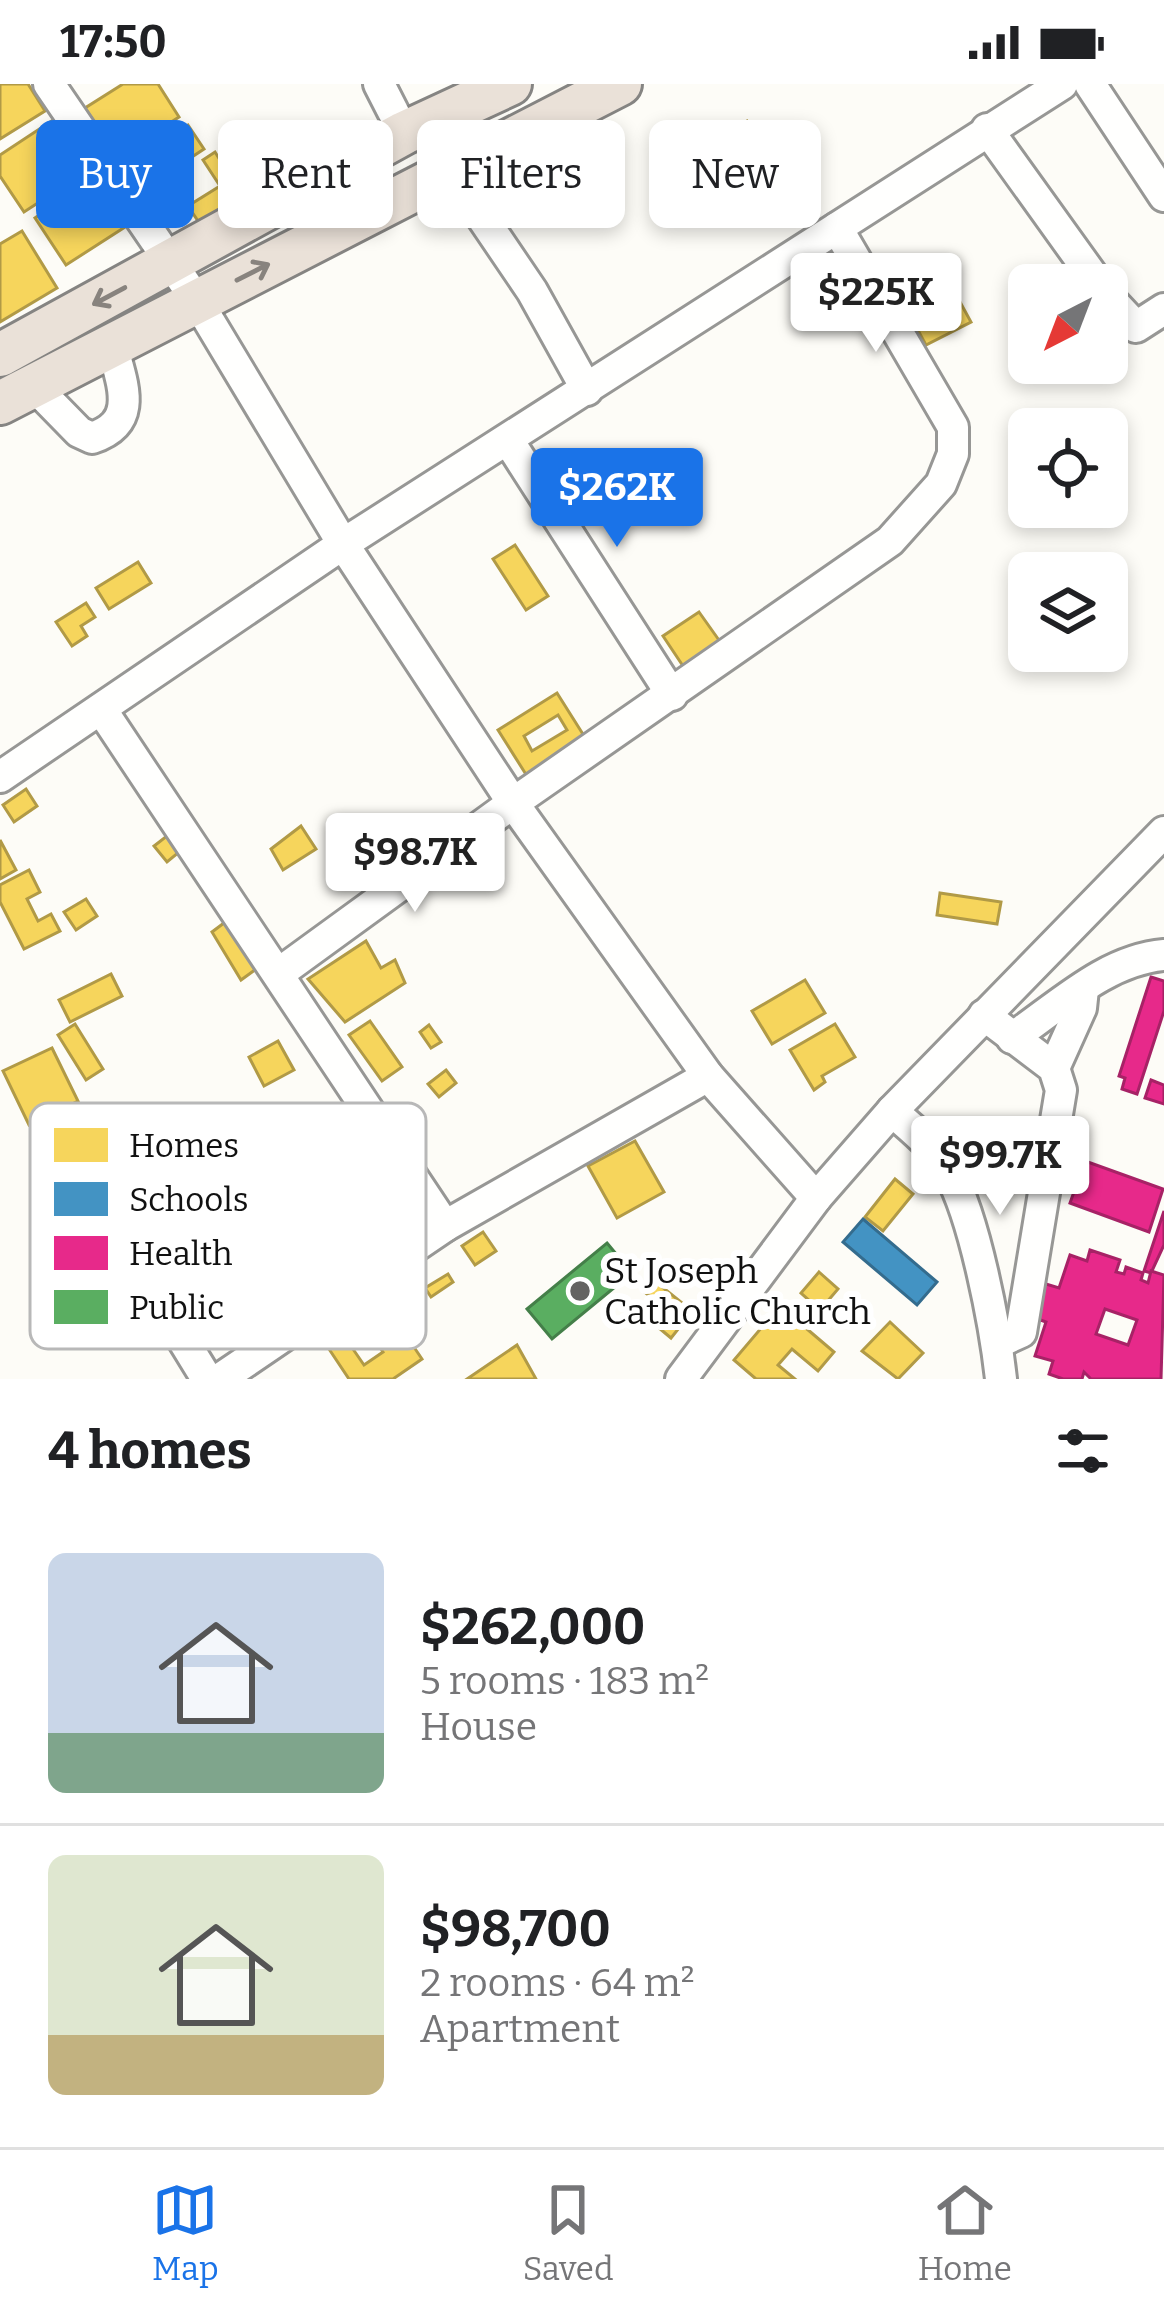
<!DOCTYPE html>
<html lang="en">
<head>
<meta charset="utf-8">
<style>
	:root { --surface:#fff; --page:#f2f2f2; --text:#202124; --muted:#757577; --line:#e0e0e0; --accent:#1a73e8 }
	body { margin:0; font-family:Bitter,serif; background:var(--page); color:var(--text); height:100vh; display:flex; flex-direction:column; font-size:45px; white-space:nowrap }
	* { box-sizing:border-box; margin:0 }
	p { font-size:39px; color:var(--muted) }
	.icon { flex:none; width:66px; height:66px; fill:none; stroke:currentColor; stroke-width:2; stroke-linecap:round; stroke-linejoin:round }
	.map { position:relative; height:1295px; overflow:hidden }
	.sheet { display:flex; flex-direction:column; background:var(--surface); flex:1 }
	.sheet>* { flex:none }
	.banner { position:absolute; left:36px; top:36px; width:1092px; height:108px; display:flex; gap:24px }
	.needle { width:78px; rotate:222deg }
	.fabs { position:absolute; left:1008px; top:180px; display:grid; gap:24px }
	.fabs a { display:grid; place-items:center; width:120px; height:120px; border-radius:18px; background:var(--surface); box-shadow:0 6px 18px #0003; font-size:60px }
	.price { position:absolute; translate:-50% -102px; padding:0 27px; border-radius:12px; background:#fff; color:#222; font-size:39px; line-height:78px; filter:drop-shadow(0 3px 6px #0008) }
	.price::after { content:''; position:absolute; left:50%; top:72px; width:36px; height:27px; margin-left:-18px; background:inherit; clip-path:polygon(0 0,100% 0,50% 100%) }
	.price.current { background:var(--accent); color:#fff }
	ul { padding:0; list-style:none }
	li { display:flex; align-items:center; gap:36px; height:300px; padding:0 48px }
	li+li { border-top:3px solid var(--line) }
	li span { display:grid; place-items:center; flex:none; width:336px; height:240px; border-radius:18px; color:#555 }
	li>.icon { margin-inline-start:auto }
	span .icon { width:144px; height:144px; fill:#fffc; stroke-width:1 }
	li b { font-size:51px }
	h2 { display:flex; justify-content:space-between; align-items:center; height:144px; padding:0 48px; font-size:51px }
	.chip { padding:0 42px; border-radius:18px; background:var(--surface); box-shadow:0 6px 18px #0003; font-size:42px; line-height:108px }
	.chip.current { background:var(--accent); color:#fff }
	.status { display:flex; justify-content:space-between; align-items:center; height:84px; padding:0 60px; background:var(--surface); direction:ltr }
	.status svg { height:33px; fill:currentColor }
	.dock { display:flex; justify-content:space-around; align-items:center; height:168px; border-top:3px solid var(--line); background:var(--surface); font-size:33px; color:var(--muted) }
	.dock a { display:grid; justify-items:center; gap:6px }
	.dock .current { color:var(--accent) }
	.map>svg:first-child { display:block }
	.homes { fill:#f6d55c; stroke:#b19a46; stroke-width:3; fill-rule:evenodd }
	.schools { fill:#4393c3; stroke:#346c8e; stroke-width:3 }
	.health { fill:#e7298a; stroke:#a72266; stroke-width:3; fill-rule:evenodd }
	.public { fill:#5aae61; stroke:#447f49; stroke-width:3 }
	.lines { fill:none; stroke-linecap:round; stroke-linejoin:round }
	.minor-casing { stroke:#979795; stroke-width:36 }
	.highway-casing { stroke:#858482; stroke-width:48 }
	.minor { stroke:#fffffe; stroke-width:30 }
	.highway { stroke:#eae1d8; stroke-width:42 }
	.oneway { stroke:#88837e }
	.poi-dot { fill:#646362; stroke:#fff; stroke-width:4.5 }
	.labels { text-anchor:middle; stroke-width:12; stroke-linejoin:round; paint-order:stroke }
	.poi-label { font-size:36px; fill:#111; stroke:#fff; text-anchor:start }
	.key { fill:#fff; stroke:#b8b8b8; stroke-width:3 }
	.key-label { font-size:33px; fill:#111 }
</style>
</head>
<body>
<div class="status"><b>17:50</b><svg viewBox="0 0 49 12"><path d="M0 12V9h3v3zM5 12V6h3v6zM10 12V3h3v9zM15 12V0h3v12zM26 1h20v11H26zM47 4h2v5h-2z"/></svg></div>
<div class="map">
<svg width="1164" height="1295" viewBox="0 0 1164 1295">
	<rect width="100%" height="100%" fill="#fdfcf7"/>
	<g class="homes">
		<path d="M0 0H28L45 27 0 55Z"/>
		<path d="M123 0H158L179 33 117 73 85 24Z"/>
		<path d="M53 36 87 87 24 128 0 92V71Z"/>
		<path d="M747 37 773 76 725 106 716 92 742 75 734 62 708 79 700 68Z"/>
		<path d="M188 41 204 65 163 92 177 113 155 128 125 82Z"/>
		<path d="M215 68 249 122 206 149 188 122 220 102 203 76Z"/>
		<path d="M92 92 125 143 66 181 35 134 52 122 65 141 79 132 65 109Z"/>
		<path d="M22 147 57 204 0 238V160Z"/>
		<path d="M942 184 948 196 931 205 942 225 959 216 971 238 926 261 897 208Z"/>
		<path d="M515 461 548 512 526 526 493 475Z"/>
		<path d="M138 478 151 499 109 525 96 504Z"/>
		<path d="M86 519 95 533 81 542 87 552 72 562 56 538Z"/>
		<path d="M699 528 726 566 689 591 663 552Z"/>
		<path d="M557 609 586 655 527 692 498 646ZM558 631 567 646 532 667 524 652Z"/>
		<path d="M26 705 37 722 14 738 3 721Z"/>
		<path d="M301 742 316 765 283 786 271 765Z"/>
		<path d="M172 748 184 764 167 778 154 762Z"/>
		<path d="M0 756 16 786 0 795Z"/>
		<path d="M29 786 40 808 27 815 38 837 51 830 60 847 24 865 0 818V801Z"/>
		<path d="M940 809 1001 818 997 840 937 831Z"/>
		<path d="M86 815 97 832 76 846 64 828Z"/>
		<path d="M232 833 263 880 241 896 212 848Z"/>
		<path d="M366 857 381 884 395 876 405 899 345 938 308 895Z"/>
		<path d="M111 890 122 912 70 938 59 916Z"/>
		<path d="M805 896 825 929 772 960 752 927Z"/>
		<path d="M370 937 402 983 382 997 349 951Z"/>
		<path d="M75 940 103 985 86 996 58 951Z"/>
		<path d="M835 940 855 973 822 992 825 998 814 1006 790 966Z"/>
		<path d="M429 941 441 958 431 964 420 948Z"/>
		<path d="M278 957 294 986 264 1002 249 973Z"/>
		<path d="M52 964 78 1017 29 1041 3 987Z"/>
		<path d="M446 986 456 999 439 1013 428 1000Z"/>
		<path d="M635 1057 664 1108 617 1134 588 1082Z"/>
		<path d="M895 1095 913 1110 883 1147 865 1133Z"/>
		<path d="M483 1148 496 1167 475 1181 462 1162Z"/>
		<path d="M819 1188 838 1205 820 1226 801 1209Z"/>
		<path d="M448 1190 453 1198 431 1213 425 1204Z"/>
		<path d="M651 1194 692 1227 682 1239 641 1205Z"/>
		<path d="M378 1210 422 1275 393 1295H349L319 1250 335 1239 364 1281 383 1268 355 1226Z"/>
		<path d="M780 1222 834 1268 818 1287 792 1265 778 1281 795 1295H756L734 1276Z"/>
		<path d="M655 1224 679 1244 671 1254 647 1234Z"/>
		<path d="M890 1238 923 1269 898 1295 862 1267Z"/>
		<path d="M517 1261 536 1295H467Z"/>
	</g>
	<path class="schools" d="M863 1135 937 1198 917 1221 843 1158Z"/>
	<g class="health">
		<path d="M1151 893 1164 897V927L1137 1010 1122 1005 1125 994 1119 992Z"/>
		<path d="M1151 996 1164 1001V1020L1145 1014Z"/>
		<path d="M1085 1077 1163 1105 1149 1148 1070 1119Z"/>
		<path d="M1164 1127V1161L1151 1189 1144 1187Z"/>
		<path d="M1090 1166 1120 1176 1116 1188 1124 1190 1126 1183 1143 1189 1141 1196 1148 1199 1151 1187 1164 1191 1161 1295H1091L1084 1288 1082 1295H1063L1049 1290 1053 1277 1035 1272 1046 1238 1035 1234 1040 1207 1046 1200 1059 1204 1070 1171 1087 1177ZM1105 1225 1137 1236 1128 1261 1096 1250Z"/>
	</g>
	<path class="public" d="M607 1159 632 1189 552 1255 527 1225Z"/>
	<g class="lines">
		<defs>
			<g id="minor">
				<path d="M49 0 197 217 343 460 513 719 708 992 816 1114"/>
				<path d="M379 0 404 49"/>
				<path d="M1090 0 1164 112"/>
				<path d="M987 45 1099 201"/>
				<path d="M450 86 532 207 587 306"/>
				<path d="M1107 212 1136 243 1164 225"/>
				<path d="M34 302 79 348 92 354C140 338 122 300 112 261"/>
				<path d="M508 356 672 611"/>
				<path d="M101 625 445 1142"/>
				<path d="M0 693 343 460 1062 0"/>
				<path d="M278 890 513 719 890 457 941 400 953 370V343L837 144"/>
				<path d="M984 931 1054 984 1061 1006 1021 1248 997 1259"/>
				<path d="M1012 954C1059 922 1106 876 1164 871"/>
				<path d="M1054 984 1081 924 1083 905"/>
				<path d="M892 1027C912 1045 936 1063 949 1088 975 1135 995 1241 1001 1295"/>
				<path d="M180 1251 207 1295"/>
				<path d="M220 1295 445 1142 708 992"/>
				<path d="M681 1295 816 1114 892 1027 1164 748"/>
			</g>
			<g id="highway">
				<path d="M0 271 404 49 510 0"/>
				<path d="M0 319 620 0"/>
			</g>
		</defs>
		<use href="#minor" class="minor-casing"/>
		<use href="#highway" class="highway-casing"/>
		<use href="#minor" class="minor"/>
		<use href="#highway" class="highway"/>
	</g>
	<defs><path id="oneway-shaft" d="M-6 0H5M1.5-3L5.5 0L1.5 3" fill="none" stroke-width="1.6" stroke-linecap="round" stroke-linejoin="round" transform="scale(3)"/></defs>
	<g class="oneway">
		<use href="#oneway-shaft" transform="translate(253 188) rotate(-27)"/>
		<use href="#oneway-shaft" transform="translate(109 212) rotate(152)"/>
	</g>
	<circle class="poi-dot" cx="580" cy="1207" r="12"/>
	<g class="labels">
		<g class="poi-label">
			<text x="604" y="1199">St Joseph<tspan x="604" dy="41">Catholic Church</tspan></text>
		</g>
	</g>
	<rect x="30" y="1019" width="396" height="246" rx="18" class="key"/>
	<rect x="54" y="1044" width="54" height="34" fill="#f6d55c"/>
	<rect x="54" y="1098" width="54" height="34" fill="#4393c3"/>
	<rect x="54" y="1152" width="54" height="34" fill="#e7298a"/>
	<rect x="54" y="1206" width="54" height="34" fill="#5aae61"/>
	<g class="key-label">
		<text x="129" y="1073">Homes</text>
		<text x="129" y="1127">Schools</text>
		<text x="129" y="1181">Health</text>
		<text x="129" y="1235">Public</text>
	</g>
</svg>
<div class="fabs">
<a><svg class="needle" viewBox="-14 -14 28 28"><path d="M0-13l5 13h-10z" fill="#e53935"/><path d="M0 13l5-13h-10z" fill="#757577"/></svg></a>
<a><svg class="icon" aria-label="locate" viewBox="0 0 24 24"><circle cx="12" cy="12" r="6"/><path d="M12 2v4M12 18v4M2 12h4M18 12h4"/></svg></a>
<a><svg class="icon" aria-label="layers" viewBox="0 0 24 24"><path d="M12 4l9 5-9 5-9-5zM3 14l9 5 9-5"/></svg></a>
</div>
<b class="price" style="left:876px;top:271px">$225K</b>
<b class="price current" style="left:617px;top:466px">$262K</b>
<b class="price" style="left:415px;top:831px">$98.7K</b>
<b class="price" style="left:1000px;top:1134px">$99.7K</b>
<div class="banner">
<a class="chip current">Buy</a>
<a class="chip">Rent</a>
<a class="chip">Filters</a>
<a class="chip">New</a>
</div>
</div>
<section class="sheet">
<h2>4 homes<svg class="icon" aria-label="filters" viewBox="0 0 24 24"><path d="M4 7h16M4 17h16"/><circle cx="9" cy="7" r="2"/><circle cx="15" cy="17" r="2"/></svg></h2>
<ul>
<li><span style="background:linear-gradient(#c9d6e8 75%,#7fa58c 0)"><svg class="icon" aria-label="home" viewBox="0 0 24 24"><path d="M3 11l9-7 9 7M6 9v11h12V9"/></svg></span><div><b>$262,000</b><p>5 rooms · 183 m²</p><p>House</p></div></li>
<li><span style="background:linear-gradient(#dfe7d0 75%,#c2b280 0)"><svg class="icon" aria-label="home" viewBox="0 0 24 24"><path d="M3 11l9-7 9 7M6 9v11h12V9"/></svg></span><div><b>$98,700</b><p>2 rooms · 64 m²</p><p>Apartment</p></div></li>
</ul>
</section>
<nav class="dock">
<a class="current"><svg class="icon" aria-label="map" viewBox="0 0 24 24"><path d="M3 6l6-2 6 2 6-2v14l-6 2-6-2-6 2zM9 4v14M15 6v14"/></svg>Map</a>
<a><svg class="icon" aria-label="saved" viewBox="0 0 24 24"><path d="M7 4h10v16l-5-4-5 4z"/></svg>Saved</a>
<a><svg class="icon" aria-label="home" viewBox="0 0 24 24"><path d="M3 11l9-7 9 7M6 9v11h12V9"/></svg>Home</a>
</nav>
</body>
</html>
